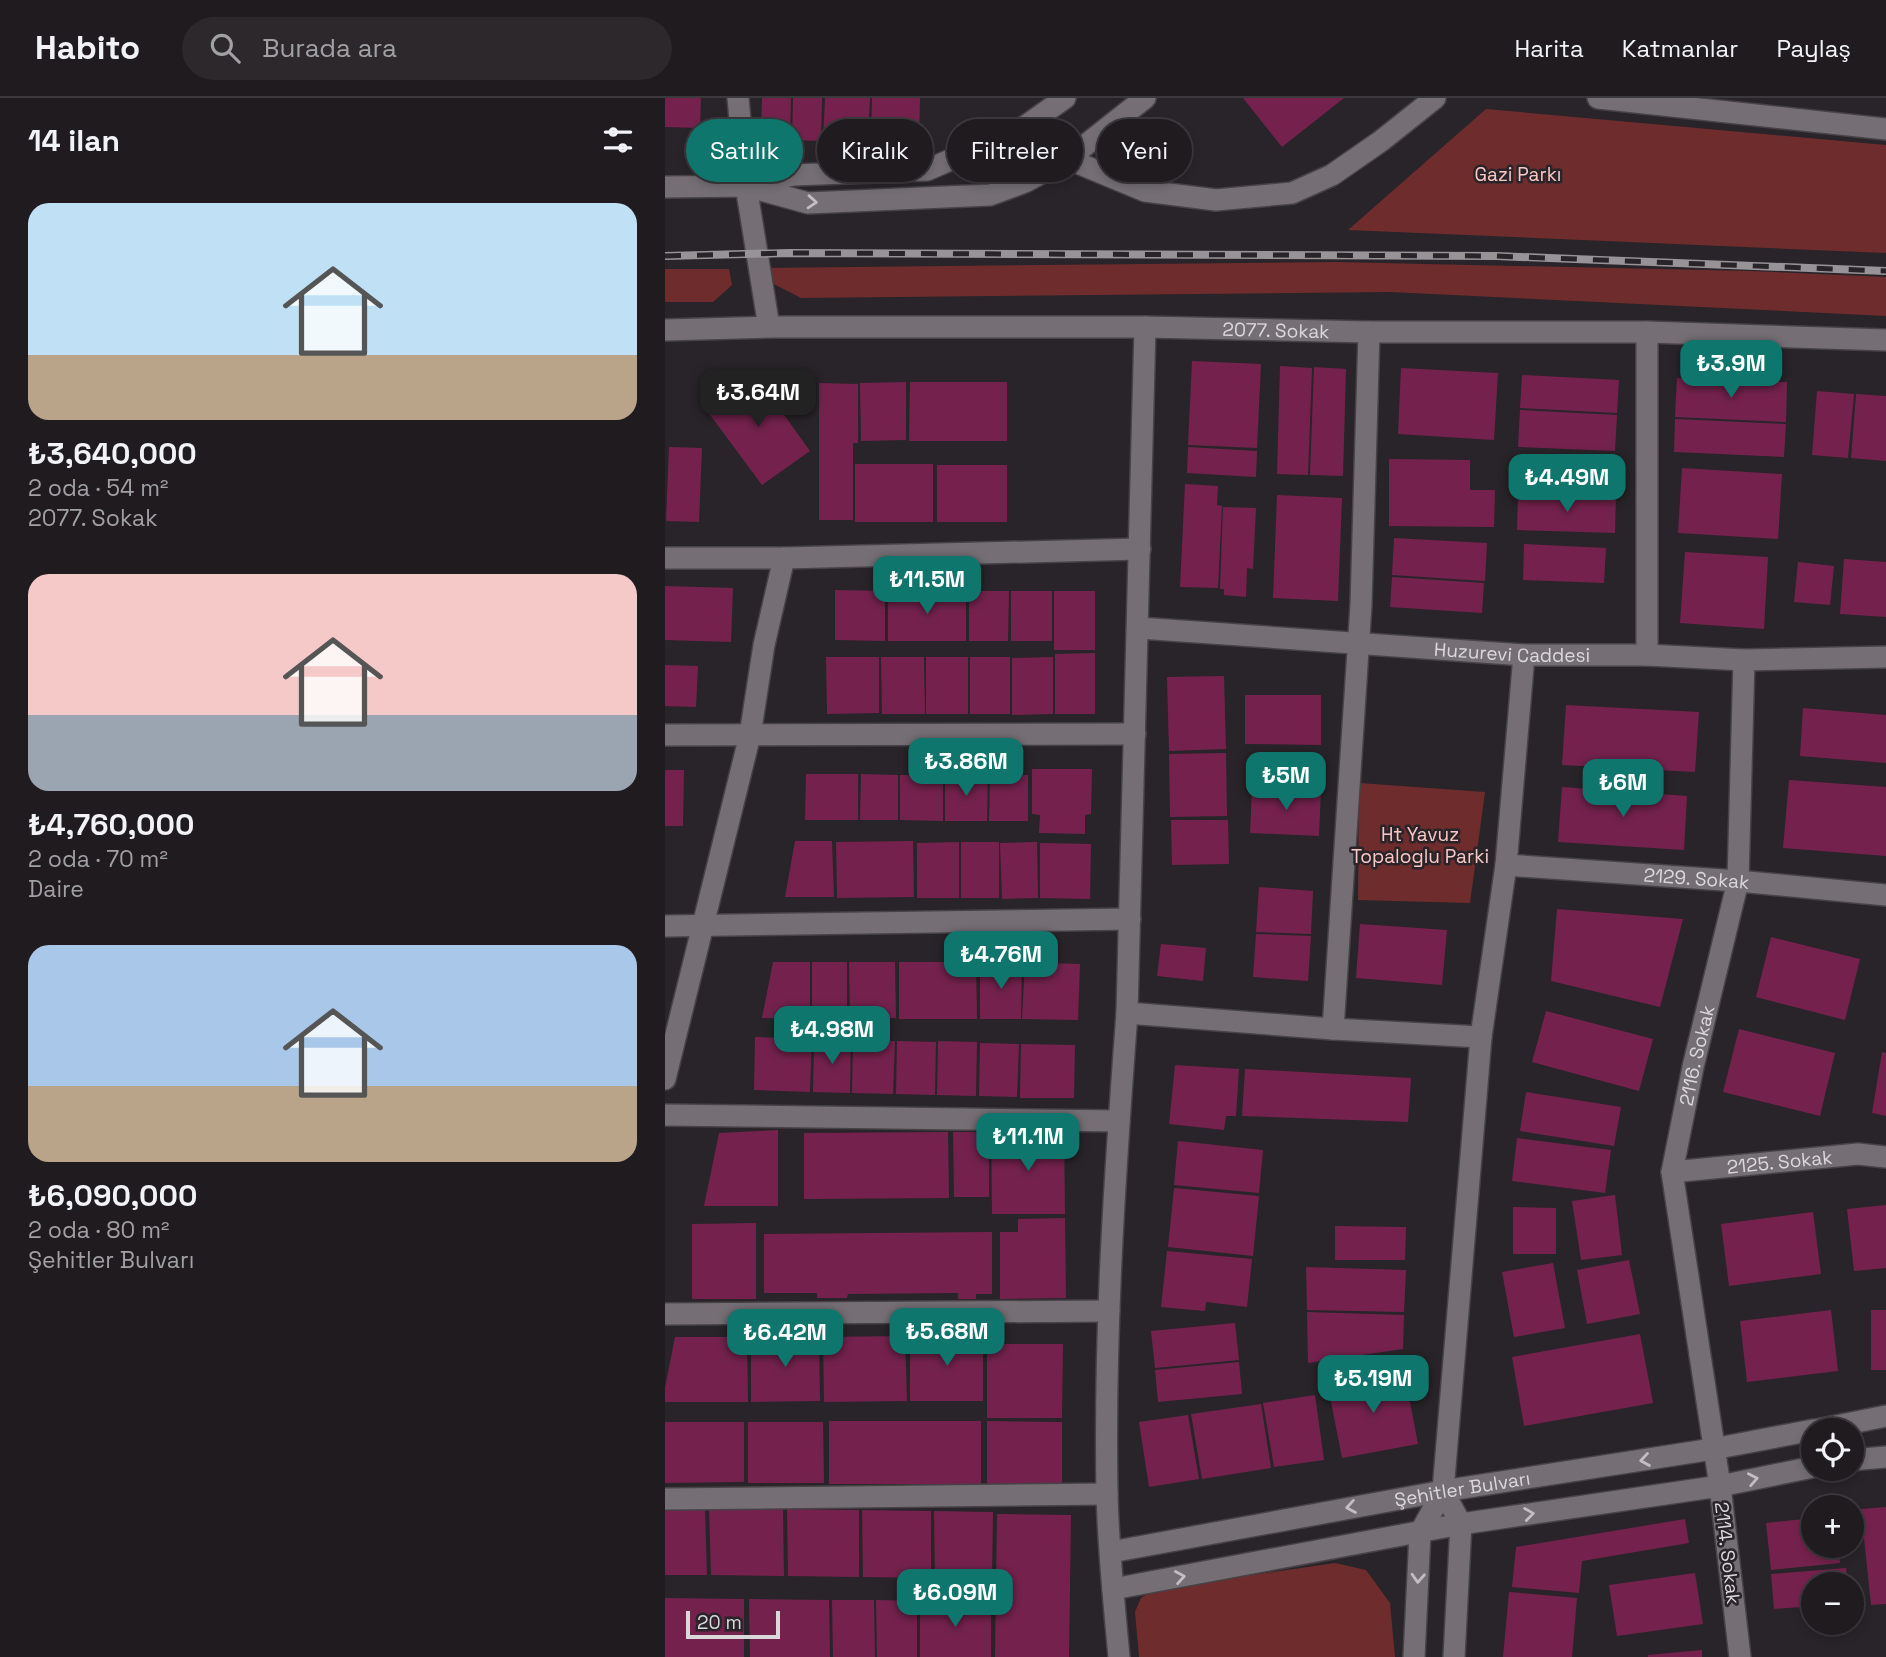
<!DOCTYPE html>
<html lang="tr">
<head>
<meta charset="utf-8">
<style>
	:root { --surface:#1f1b1f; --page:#2c282c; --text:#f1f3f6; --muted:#a1a1a4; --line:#3c393d; --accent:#0f766e }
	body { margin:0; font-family:"Space Grotesk",sans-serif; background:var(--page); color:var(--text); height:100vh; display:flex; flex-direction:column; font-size:26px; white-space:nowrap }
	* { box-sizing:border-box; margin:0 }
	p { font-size:23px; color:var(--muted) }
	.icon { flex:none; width:38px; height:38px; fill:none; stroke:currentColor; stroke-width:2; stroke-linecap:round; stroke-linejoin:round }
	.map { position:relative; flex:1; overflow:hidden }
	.details { display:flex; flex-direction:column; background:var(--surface); width:665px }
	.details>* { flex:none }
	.guide { position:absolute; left:21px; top:21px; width:665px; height:63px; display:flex; gap:14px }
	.fabs { position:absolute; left:1136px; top:1320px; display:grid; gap:14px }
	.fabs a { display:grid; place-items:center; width:63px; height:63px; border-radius:50%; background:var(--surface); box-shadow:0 4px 10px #0003,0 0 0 2px var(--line); font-size:35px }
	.scale { position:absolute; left:21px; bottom:18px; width:94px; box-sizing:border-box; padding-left:7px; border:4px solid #dbd8db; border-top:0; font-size:19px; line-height:24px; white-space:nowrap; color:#dbd8db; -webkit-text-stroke:5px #292429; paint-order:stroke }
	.price { position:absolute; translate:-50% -60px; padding:0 16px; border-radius:14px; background:var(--accent); color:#fff; font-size:23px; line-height:46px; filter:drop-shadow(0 2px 4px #0008) }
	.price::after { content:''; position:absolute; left:50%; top:42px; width:21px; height:16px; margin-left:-10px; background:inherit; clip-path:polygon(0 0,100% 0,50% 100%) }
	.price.current { background:#222; color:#fff }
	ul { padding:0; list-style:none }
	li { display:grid; align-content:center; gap:14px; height:371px; padding:0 28px }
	li span { display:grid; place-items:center; height:217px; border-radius:21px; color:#555 }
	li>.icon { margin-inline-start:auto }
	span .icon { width:126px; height:126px; fill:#fffc; stroke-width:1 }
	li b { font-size:30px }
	h2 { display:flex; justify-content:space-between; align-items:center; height:84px; padding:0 28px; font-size:30px }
	.tag { padding:0 24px; border-radius:32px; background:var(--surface); box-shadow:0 4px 10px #0003,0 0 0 2px var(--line); font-size:24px; line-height:63px }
	.tag.current { background:var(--accent); color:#fff }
	header { display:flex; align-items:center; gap:42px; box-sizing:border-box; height:98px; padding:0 35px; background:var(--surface); border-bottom:2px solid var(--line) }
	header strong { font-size:33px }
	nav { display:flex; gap:38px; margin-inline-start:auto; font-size:24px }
	.search { width:490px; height:63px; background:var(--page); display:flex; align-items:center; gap:18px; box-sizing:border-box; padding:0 24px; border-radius:38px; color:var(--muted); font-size:26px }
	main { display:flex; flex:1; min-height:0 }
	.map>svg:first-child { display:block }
	.green { fill:#6f2c2c }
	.building { fill:#74224d }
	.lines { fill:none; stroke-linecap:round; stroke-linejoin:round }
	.street-casing { stroke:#464246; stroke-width:24 }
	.secondary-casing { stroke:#464246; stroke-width:24 }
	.street { stroke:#756f75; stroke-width:21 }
	.secondary { stroke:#756f75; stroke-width:21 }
	.rail-casing { stroke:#979397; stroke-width:8 }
	.rail { stroke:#292429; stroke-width:5; stroke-dasharray:16; stroke-linecap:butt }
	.oneway { stroke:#c2bec2 }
	.labels { text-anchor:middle; stroke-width:5; stroke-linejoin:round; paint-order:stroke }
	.park-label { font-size:19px; fill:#fcc7c3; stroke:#292429 }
	.street-label { font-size:19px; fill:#dbd8db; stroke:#292429 }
</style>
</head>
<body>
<header>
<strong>Habito</strong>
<div class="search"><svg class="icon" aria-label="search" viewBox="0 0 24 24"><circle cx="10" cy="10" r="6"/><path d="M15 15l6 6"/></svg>Burada ara</div>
<nav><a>Harita</a><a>Katmanlar</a><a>Paylaş</a></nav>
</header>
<main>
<section class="details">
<h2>14 ilan<svg class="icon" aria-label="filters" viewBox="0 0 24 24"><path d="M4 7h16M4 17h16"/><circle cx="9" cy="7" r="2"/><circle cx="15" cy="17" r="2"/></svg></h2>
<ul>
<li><span style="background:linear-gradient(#bfe0f5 70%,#b9a48a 0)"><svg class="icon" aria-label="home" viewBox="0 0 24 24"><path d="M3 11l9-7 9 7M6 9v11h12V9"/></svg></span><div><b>₺3,640,000</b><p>2 oda · 54 m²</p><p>2077. Sokak</p></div></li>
<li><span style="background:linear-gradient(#f6c9c9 65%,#9aa5b1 0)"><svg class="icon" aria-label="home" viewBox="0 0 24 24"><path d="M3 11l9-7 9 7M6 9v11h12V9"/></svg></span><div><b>₺4,760,000</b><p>2 oda · 70 m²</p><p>Daire</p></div></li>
<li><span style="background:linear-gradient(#a9c7e8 65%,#b9a48a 0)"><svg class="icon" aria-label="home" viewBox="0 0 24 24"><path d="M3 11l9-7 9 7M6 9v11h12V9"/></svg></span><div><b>₺6,090,000</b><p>2 oda · 80 m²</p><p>Şehitler Bulvarı</p></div></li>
</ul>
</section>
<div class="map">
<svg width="1221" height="1559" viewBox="0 0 1221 1559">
	<rect width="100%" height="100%" fill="#292429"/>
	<g class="green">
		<path d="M821 11 1221 47V155L683 132Z"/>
		<path d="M671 164 1085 173 1221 179V218L725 194 136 200 97 180V170Z"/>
		<path d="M0 171H64L67 187 48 204H0Z"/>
		<path d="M694 685 820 694 805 805 693 802Z"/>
		<path d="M670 1465 701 1472 725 1505 730 1559H474L470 1514 476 1500 490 1491Z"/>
	</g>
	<g class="building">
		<path d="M0 0H36L35 30 0 29Z"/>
		<path d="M97 0H126L125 42 96 41Z"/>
		<path d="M128 0H157L156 43 127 42Z"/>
		<path d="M160 0H205L203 44 158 43Z"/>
		<path d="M207 0H255L254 45 206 44Z"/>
		<path d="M578 0H679L617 49Z"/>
		<path d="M527 263 596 266 592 350 523 347Z"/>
		<path d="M615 268 647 270 643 377 612 376Z"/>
		<path d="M649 269 681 271 678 378 645 377Z"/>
		<path d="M736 270 833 275 829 342 733 336Z"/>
		<path d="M89 275 145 353 97 387 40 310Z"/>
		<path d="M857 277 954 282 952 315 855 310Z"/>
		<path d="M1012 280 1122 284 1121 324 1010 319Z"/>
		<path d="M241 284V342L196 343 195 285Z"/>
		<path d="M245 284H342V343H244Z"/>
		<path d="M154 285 193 286V345H188V422H154Z"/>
		<path d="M1152 293 1189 296 1183 360 1147 357Z"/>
		<path d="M1191 296 1221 298V363L1186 360Z"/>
		<path d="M855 312 952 317 950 353 853 349Z"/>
		<path d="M1010 321 1121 326 1119 359 1009 354Z"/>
		<path d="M4 349 37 350 34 424 1 423Z"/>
		<path d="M523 349 592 353 591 379 522 375Z"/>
		<path d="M724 361 805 362V392H830L829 429 724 428Z"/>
		<rect x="190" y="366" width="78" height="58"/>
		<rect x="272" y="367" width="70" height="57"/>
		<path d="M1017 370 1117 376 1113 441 1013 435Z"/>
		<path d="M859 372 948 374 947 397 858 395Z"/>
		<path d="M520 386 553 388 552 407 557 408 553 490 515 489Z"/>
		<path d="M853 396 951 399 950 435 852 432Z"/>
		<path d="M612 397 677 400 673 503 608 500Z"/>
		<path d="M558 409 591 410 588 471 582 470 581 499 559 497V491H555Z"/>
		<path d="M729 440 822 445 820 483 727 477Z"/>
		<path d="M859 446 941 450 939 485 858 482Z"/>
		<path d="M1020 454 1103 459 1099 531 1015 525Z"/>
		<path d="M1179 461 1221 464V519L1175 516Z"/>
		<path d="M1133 464 1169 468 1165 507 1129 504Z"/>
		<path d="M727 479 819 485 817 515 725 509Z"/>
		<path d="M0 488 68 490 66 544 0 542Z"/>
		<path d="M170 492 220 493V543L170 542Z"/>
		<path d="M223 492 301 493V543H223Z"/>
		<path d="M304 493H344L343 543H304Z"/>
		<rect x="346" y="493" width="41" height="50"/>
		<rect x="389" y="493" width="41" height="59"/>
		<path d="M430 555V616H390V556Z"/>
		<path d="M161 559H214V615L162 616Z"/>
		<path d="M216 559H259L260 616H217Z"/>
		<rect x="261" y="559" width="42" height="57"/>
		<rect x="305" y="559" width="40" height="57"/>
		<path d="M388 559V616L347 617V560Z"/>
		<path d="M0 567 33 568 31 609 0 608Z"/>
		<path d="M559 578 561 651 504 653 502 579Z"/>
		<path d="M580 597H656V647L580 646Z"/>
		<path d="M901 607 1034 614 1030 674 897 667Z"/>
		<path d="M1138 610 1221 617V665L1135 658Z"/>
		<path d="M561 655 562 718 505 719 504 656Z"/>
		<path d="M367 671H427L426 716 420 717V736L374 735 375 717 367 716Z"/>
		<path d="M0 672H19L18 728H0Z"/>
		<path d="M141 676H193V722H140Z"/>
		<path d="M196 676 233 677V722H195Z"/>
		<path d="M235 677H278V723L235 722Z"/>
		<path d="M280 677H323L322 723H280Z"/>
		<path d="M325 677H363V723H324Z"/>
		<path d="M1124 682 1221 689V758L1118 750Z"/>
		<path d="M897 689 1022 698 1019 752 893 744Z"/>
		<path d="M587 690 656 692 654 738 585 735Z"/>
		<path d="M506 722H563L564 766 507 767Z"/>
		<path d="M130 743H167L169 799H120Z"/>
		<path d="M248 743 249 799 172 800 171 744Z"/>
		<path d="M294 744V800H252V745Z"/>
		<rect x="296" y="744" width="38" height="56"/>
		<path d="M372 744 373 800 337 801 335 745Z"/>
		<path d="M375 745 426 746 425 801 375 800Z"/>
		<path d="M594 789 648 793 646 836 591 834Z"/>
		<path d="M892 811 1018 821 995 909 886 883Z"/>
		<path d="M695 826 782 832 777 887 691 880Z"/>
		<path d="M591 836 646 838 643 883 588 879Z"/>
		<path d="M1106 839 1195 861 1180 922 1091 899Z"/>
		<path d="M496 846 541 850 538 883 492 878Z"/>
		<path d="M108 864H145V921L97 920Z"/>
		<rect x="147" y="864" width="35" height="56"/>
		<path d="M184 864H230L231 920 185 921Z"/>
		<path d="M234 864H311L312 921H234Z"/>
		<path d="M360 864 415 866 413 922 357 921Z"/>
		<path d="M315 865H357L356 921H315Z"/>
		<path d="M881 913 988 941 974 993 867 964Z"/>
		<path d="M1074 931 1170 955 1155 1018 1058 994Z"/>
		<path d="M90 939 147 941 145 994 89 992Z"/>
		<path d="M149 941H186L185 995 148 994Z"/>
		<path d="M188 942 230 943 228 996 187 995Z"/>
		<path d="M232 943 271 944 270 997 231 996Z"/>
		<path d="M273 943 312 944 311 998 272 997Z"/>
		<path d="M315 945 354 946 352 999 314 998Z"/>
		<path d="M356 946 410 947 409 1000H355Z"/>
		<path d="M1217 954 1221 955V1018L1207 1015Z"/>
		<path d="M510 967 574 971 571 1018H561L559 1032 504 1026Z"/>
		<path d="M580 971 746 980 743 1024 577 1018Z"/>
		<path d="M861 994 956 1009 949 1048 855 1033Z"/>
		<path d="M113 1032V1108H39L54 1035Z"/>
		<path d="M399 1033 400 1116H327L326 1034Z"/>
		<path d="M283 1034 284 1100 139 1101V1035Z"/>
		<path d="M288 1034H324V1099H289Z"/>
		<path d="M852 1040 946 1052 940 1095 847 1083Z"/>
		<path d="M513 1043 598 1052 594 1095 509 1087Z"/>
		<path d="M509 1090 594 1098 588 1158 503 1149Z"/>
		<path d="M950 1097 957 1157 916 1162 907 1103Z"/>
		<path d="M1221 1107V1170L1189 1173 1182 1111Z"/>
		<path d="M848 1109 891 1110V1156H848Z"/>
		<path d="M1148 1114 1156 1176 1064 1188 1056 1126Z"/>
		<path d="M400 1120 401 1200 335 1201V1134H353V1121Z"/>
		<path d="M91 1125V1201H27V1126Z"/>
		<path d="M670 1128 741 1129 740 1162H670Z"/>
		<path d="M327 1134V1196H311V1201H293V1195L183 1196 182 1200H152V1195H99V1136Z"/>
		<path d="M502 1153 587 1161 582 1209 541 1204 540 1213 496 1209Z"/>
		<path d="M964 1162 975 1216 922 1226 912 1172Z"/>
		<path d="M888 1165 900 1230 849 1239 837 1174Z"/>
		<path d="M641 1169 741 1172 739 1214 642 1212Z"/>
		<path d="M1166 1212 1173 1273 1082 1284 1075 1223Z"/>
		<rect x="1206" y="1212" width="15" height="60"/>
		<path d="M642 1214 739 1217 738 1251 643 1265Z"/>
		<path d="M570 1225 574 1262 490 1270 486 1233Z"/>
		<path d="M975 1236 988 1305 859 1328 847 1259Z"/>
		<path d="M240 1238 242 1303 159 1304 158 1239Z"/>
		<rect x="245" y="1238" width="73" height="65"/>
		<path d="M10 1239H82L83 1304H0V1290Z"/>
		<path d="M86 1239H154L155 1303 86 1304Z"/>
		<path d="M322 1246H398L397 1320H322Z"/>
		<path d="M574 1264 577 1296 493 1304 490 1272Z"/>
		<path d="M739 1273 753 1346 677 1360 663 1288Z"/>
		<path d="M650 1297 659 1362 609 1369 598 1305Z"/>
		<path d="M596 1306 606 1370 537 1381 526 1316Z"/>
		<path d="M523 1317 534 1381 484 1389 474 1324Z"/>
		<rect x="164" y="1323" width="152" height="63"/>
		<path d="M322 1323 397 1324V1386H322Z"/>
		<path d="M0 1324H79V1384L0 1385Z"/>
		<path d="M83 1324H158L159 1385H83Z"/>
		<path d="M0 1409 40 1410 42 1477H0Z"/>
		<path d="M1221 1409V1506L1206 1507 1196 1411Z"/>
		<path d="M44 1410 118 1411 119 1478 46 1477Z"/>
		<path d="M122 1411 194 1412V1479L123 1478Z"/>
		<path d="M197 1412 266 1413V1480L198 1479Z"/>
		<path d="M269 1413 328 1414 327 1481 270 1480Z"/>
		<path d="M332 1416 406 1417 404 1559H330Z"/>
		<path d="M1148 1420V1447H1173L1175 1465 1106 1472 1101 1425Z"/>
		<path d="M1020 1421 1024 1445 917 1463 914 1495 847 1489 851 1449Z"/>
		<path d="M1181 1470 1183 1486H1148V1508L1109 1511 1106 1476Z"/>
		<path d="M1030 1475 1038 1526 952 1538 944 1487Z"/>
		<path d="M844 1494 912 1500 907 1559H838Z"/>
		<path d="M0 1500 79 1501V1559H0Z"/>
		<path d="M84 1501 164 1502 165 1559H85Z"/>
		<path d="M167 1502H209L210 1559H168Z"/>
		<path d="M211 1502 252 1503V1559H212Z"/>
		<path d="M255 1503 326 1504V1559H255Z"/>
		<path d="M1037 1552V1559H983V1557Z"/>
	</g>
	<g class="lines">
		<defs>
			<g id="street">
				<path d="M73 0 81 88 104 229"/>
				<path d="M933 0 1221 31"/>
				<path d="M355 32 403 61 480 93 551 102 627 95 667 77 716 43 770 0"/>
				<path d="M982 234V557"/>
				<path d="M0 637 470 636"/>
				<path id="s1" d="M841 767 1073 783 1221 797"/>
				<path d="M0 828 465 821"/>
				<path d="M462 915 668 931 816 939"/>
				<path d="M668 931 696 507 704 234"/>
				<path d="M0 1017 454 1023"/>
				<path id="s2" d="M1007 1074 1193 1056 1221 1059"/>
				<path d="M0 1216 444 1213"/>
				<path d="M778 1393 816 939 841 767 859 557"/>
				<path d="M0 1401 442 1396"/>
				<path id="s3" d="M1075 1559 1055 1388 1007 1074 1028 969 1073 783 1079 562"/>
			</g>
			<g id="secondary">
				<path d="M82 88 128 77 262 72 355 32 400 0"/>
				<path d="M0 89 81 88 143 105 325 97 360 84 403 61 480 0"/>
				<path id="s4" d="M0 232 104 229H480L704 234H982L1221 242"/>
				<path d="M0 460H119L475 451"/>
				<path id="s5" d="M474 530 859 557H982L1079 562 1221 559"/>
				<path d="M0 981 85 637 99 547 119 460"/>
				<path d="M1151 1332 1221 1318"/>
				<path d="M1186 1362 1221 1359"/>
				<path d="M778 1393 796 1426 789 1559"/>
				<path id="s6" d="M446 1454 778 1393 1048 1351 1148 1332"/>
				<path d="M448 1491 796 1426 1055 1388 1148 1369"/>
				<path d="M454 1559C449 1504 443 1449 442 1394 439 1234 450 1074 462 915L480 229"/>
				<path d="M749 1559 755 1435 778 1393"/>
			</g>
		</defs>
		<use href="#street" class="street-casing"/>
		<use href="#secondary" class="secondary-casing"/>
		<use href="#street" class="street"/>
		<use href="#secondary" class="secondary"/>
		<defs>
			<path id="rail" d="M0 158 124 155 831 158 1221 173"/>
		</defs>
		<use href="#rail" class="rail-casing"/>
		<use href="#rail" class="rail"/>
	</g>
	<defs><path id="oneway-chevron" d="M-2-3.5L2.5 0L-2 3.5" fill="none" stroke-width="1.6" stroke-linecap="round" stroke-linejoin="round" transform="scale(1.75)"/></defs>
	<g class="oneway">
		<use href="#oneway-chevron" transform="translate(147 104) rotate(4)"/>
		<use href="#oneway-chevron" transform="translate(980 1362) rotate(171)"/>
		<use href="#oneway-chevron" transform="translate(1088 1381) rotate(-11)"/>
		<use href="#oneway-chevron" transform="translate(686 1409) rotate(170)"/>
		<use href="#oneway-chevron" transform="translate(864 1416) rotate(-8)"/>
		<use href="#oneway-chevron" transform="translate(515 1479) rotate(-10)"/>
		<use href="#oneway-chevron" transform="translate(753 1480) rotate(93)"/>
	</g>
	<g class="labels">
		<g class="park-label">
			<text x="853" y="83">Gazi Parkı</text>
			<text x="755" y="743">Ht Yavuz<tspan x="755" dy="22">Topaloglu Parki</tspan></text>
		</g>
		<g class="street-label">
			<text dy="7" stroke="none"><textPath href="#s4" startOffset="611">2077. Sokak</textPath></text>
			<text dy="7" stroke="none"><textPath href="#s5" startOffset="374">Huzurevi Caddesi</textPath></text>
			<text dy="7" stroke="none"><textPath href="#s1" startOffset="191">2129. Sokak</textPath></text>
			<text dy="7" stroke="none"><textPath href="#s3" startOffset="609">2116. Sokak</textPath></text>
			<text dy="7" stroke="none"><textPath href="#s2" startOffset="108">2125. Sokak</textPath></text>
			<text dy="7" stroke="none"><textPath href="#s6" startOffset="357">Şehitler Bulvarı</textPath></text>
			<text transform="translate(1063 1455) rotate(83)" y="7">2114. Sokak</text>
		</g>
	</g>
</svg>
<div class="fabs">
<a><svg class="icon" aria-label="locate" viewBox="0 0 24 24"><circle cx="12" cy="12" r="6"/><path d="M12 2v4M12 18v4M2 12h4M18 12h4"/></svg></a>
<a>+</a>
<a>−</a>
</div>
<div class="scale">20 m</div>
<b class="price" style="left:1066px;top:302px">₺3.9M</b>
<b class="price current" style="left:93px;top:331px">₺3.64M</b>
<b class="price" style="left:902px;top:416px">₺4.49M</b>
<b class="price" style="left:262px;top:518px">₺11.5M</b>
<b class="price" style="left:301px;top:700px">₺3.86M</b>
<b class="price" style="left:621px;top:714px">₺5M</b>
<b class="price" style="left:958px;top:721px">₺6M</b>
<b class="price" style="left:336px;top:893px">₺4.76M</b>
<b class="price" style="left:167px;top:968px">₺4.98M</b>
<b class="price" style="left:363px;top:1075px">₺11.1M</b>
<b class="price" style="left:282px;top:1270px">₺5.68M</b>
<b class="price" style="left:120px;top:1271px">₺6.42M</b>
<b class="price" style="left:708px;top:1317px">₺5.19M</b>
<b class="price" style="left:290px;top:1531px">₺6.09M</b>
<div class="guide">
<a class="tag current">Satılık</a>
<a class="tag">Kiralık</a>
<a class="tag">Filtreler</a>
<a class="tag">Yeni</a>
</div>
</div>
</main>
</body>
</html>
